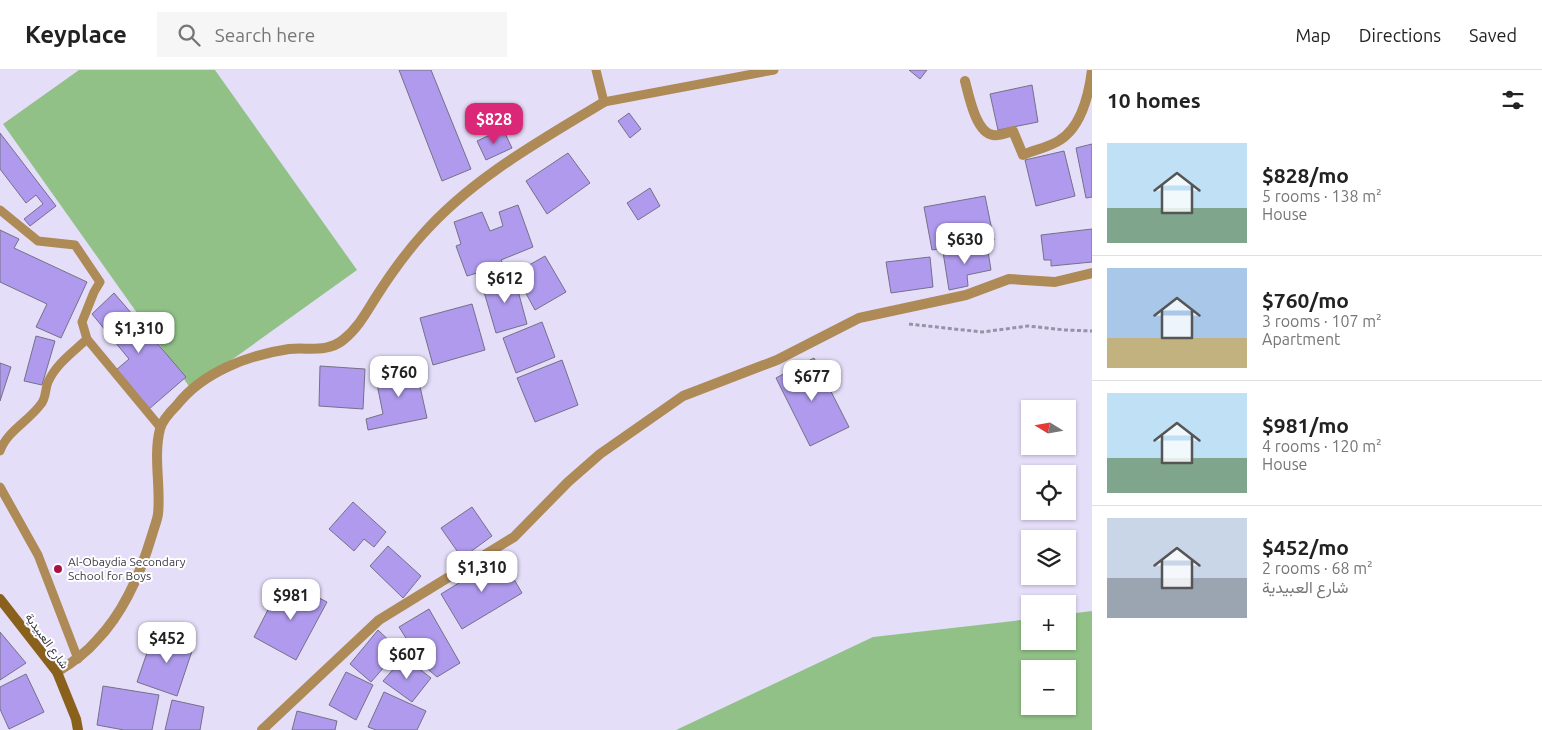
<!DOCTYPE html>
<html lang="en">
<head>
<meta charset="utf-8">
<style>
	:root { --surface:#fff; --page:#f6f6f6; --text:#222; --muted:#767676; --line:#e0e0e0; --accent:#db2777 }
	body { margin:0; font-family:Ubuntu,Vazirmatn,sans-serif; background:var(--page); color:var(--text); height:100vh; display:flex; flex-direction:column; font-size:19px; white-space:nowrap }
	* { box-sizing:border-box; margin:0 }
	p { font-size:16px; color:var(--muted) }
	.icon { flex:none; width:28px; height:28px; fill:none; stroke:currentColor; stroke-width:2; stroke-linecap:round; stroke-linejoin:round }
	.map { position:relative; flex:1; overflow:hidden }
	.side { display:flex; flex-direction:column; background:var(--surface); width:450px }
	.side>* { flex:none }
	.needle { width:32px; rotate:281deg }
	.controls { position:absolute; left:1021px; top:330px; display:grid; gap:10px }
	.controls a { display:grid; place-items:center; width:55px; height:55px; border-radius:0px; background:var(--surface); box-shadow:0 1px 4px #0004; font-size:25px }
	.price { position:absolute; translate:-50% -42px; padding:0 11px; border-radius:10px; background:#fff; color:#222; font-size:16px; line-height:32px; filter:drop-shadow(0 1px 2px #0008) }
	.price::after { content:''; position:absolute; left:50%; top:30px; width:15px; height:11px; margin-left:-8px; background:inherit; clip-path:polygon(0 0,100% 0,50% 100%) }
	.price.current { background:var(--accent); color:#fff }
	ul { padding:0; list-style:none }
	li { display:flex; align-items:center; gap:15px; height:125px; padding:0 15px }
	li+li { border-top:1px solid var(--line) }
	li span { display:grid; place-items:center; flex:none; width:140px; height:100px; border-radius:0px; color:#555 }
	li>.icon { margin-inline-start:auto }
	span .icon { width:60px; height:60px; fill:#fffc; stroke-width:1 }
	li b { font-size:21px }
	h2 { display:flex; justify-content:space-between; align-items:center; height:60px; padding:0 15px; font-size:21px }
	header { display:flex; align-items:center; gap:30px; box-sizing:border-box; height:70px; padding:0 25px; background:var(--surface); border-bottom:1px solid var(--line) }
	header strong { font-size:24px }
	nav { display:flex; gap:28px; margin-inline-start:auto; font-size:18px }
	.search { width:350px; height:45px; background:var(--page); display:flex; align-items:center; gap:12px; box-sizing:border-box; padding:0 18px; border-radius:0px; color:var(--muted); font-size:19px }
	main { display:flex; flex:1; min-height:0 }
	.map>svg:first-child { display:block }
	.green { fill:#91c187; fill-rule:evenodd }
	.building { fill:#af9aed; stroke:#757088 }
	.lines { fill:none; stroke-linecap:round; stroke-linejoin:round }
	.path { stroke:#9792a5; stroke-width:3; stroke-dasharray:4 2.5; stroke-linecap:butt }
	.lane { stroke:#ae8a57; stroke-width:9 }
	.street { stroke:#ae8a57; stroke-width:10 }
	.secondary { stroke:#8a611c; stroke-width:10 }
	.poi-dot { fill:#a81247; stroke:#fff; stroke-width:2 }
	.labels { text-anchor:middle; stroke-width:4; stroke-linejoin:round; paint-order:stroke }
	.poi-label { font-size:12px; fill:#3b3843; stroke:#fff; text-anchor:start }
	.street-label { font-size:12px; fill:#3b3843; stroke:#fff }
</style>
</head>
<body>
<header>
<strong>Keyplace</strong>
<div class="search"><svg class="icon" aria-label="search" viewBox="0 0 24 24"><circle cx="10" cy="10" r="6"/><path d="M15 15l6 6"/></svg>Search here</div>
<nav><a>Map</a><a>Directions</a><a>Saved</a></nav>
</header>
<main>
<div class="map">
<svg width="1092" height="660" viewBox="0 0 1092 660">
	<rect width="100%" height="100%" fill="#e5def9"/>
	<g class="green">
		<path d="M79 0H215L357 200 191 319 3 54Z"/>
		<path d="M1092 541V660H676L873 567 1030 549V571H1068V544ZM1030 599H1068V636H1030Z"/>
	</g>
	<g class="building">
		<path d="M399 0H431L471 99 442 111Z"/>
		<path d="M909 0H927L920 9Z"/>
		<path d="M1032 15 1038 52 998 60 990 24Z"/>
		<path d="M629 43 641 59 630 68 618 51Z"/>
		<path d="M503 59 512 78 486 90 477 71Z"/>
		<path d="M0 63 56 136 30 156 24 149 43 134 36 125 26 133 0 99Z"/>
		<path d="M1092 74V127L1086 128 1076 78Z"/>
		<path d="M1064 81 1075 126 1036 136 1025 90Z"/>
		<path d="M568 83 590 113 547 144 526 111Z"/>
		<path d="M650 118 660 136 638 150 627 133Z"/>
		<path d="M985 126 994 170 932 180 924 137Z"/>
		<path d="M518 135 533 177 501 190 508 205 481 213 477 203 467 206 456 176 461 174 454 152 482 142 490 161 503 156 499 142Z"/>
		<path d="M1092 159V192L1051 196V190H1044L1041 165Z"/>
		<path d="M0 160 19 169 14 178 87 212 61 268 36 257 47 234 0 212Z"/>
		<path d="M987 175 991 200 967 205 968 216 949 220 943 182Z"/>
		<path d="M545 186 566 222 535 240 515 203Z"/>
		<path d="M930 187 933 217 891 223 886 192Z"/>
		<path d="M514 206 527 254 496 263 482 215Z"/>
		<path d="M114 223 186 307 149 339 116 300 129 289 92 244Z"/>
		<path d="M472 234 485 280 433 295 420 248Z"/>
		<path d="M542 252 555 287 516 303 503 268Z"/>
		<path d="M36 266 55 271 42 315 24 311Z"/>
		<path d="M814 288 849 357 810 376 776 308Z"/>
		<path d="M562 290 578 335 535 352 517 308Z"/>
		<path d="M0 293 11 297 0 331Z"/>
		<path d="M415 294 427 348 368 360 366 349 383 344 375 304Z"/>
		<path d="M320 296 365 299 363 339 319 336Z"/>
		<path d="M353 432 386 462 374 477 364 469 354 481 329 459Z"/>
		<path d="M472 437 492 466 462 488 441 458Z"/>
		<path d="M388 476 421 506 403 528 370 496Z"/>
		<path d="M501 487 522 523 462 559 441 524Z"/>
		<path d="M288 512 327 532 296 590 254 567 274 528 278 530Z"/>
		<path d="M429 539 460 593 437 607 423 595 399 557Z"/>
		<path d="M378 560 399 580 371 612 350 594Z"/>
		<path d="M166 561 195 572 177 626 137 612 150 574 160 577Z"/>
		<path d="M0 562 26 593 0 610Z"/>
		<path d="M404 587 431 608 412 632 383 611Z"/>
		<path d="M346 602 373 615 356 650 329 635Z"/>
		<path d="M26 604 44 642 9 659 0 639V617Z"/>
		<path d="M103 616 159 625 152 660H124L97 655Z"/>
		<path d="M384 622 426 641 417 660H376L368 657Z"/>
		<path d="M172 630 204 637 200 660H165Z"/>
		<path d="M297 641 337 651 335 660H292Z"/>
	</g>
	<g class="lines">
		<path class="path" d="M909 254 982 262 1028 256 1065 260 1092 261"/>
		<g class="lane">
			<path d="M596 0 604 32 774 0"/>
			<path d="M0 140 38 171 75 175 100 212 94 222 82 252 87 269 160 357"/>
			<path d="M0 381C7 361 29 351 41 334 46 329 45 319 48 312 56 294 73 282 87 269"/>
			<path d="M0 417 38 485 78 589"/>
		</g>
		<g class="street">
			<path d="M965 11C969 26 976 63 993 65 1000 66 1006 63 1013 61L1023 85C1034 80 1050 77 1060 70 1082 56 1089 24 1092 0"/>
			<path d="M57 602C72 593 86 583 97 570 124 542 141 502 152 465 154 458 157 451 158 444 161 418 153 386 160 359 162 351 171 341 177 335 203 302 248 285 289 279 307 277 327 283 343 270 358 258 366 243 376 227 390 205 405 184 422 165 472 108 540 71 604 32"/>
			<path d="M262 660 379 550 514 467 568 412 600 384 683 326 777 290 859 248 966 225 1009 209 1055 212 1092 203"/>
		</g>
		<path class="secondary" d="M0 529 57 602 76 649 78 660"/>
	</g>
	<circle class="poi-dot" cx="58" cy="499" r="5"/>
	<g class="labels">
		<g class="poi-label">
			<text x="68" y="496">Al-Obaydia Secondary<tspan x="68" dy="14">School for Boys</tspan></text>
		</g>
		<g class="street-label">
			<text transform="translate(47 571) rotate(54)" y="4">شارع العبيدية</text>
		</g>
	</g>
</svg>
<div class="controls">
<a><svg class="needle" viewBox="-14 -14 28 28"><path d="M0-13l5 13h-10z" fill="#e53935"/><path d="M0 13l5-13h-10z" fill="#767676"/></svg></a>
<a><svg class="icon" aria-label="locate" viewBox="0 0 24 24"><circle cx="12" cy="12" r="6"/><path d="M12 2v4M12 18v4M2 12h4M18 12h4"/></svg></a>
<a><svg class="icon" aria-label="layers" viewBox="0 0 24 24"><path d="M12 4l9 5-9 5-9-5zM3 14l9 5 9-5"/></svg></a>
<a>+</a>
<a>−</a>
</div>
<b class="price current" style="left:494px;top:75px">$828</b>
<b class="price" style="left:965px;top:195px">$630</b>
<b class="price" style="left:505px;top:234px">$612</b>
<b class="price" style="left:139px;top:284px">$1,310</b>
<b class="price" style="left:399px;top:328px">$760</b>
<b class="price" style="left:812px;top:332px">$677</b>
<b class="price" style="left:482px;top:523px">$1,310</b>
<b class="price" style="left:291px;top:551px">$981</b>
<b class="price" style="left:167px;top:594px">$452</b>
<b class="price" style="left:407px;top:610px">$607</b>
</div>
<section class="side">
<h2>10 homes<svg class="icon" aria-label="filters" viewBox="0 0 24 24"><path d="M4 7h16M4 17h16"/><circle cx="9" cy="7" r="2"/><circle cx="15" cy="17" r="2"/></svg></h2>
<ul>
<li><span style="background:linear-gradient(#bfe0f5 65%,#7fa58c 0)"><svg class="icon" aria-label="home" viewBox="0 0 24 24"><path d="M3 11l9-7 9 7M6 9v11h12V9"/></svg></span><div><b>$828/mo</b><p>5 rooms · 138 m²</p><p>House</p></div></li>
<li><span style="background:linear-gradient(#a9c7e8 70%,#c2b280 0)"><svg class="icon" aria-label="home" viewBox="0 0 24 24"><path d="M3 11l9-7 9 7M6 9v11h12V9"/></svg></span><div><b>$760/mo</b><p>3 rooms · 107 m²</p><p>Apartment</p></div></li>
<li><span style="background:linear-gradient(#bfe0f5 65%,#7fa58c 0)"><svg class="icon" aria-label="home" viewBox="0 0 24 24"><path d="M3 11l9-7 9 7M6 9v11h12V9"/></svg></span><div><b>$981/mo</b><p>4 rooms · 120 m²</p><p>House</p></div></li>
<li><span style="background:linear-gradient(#c9d6e8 60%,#9aa5b1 0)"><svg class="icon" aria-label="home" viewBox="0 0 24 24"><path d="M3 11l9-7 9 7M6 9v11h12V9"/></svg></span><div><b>$452/mo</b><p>2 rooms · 68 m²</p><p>شارع العبيدية</p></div></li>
</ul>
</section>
</main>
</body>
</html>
